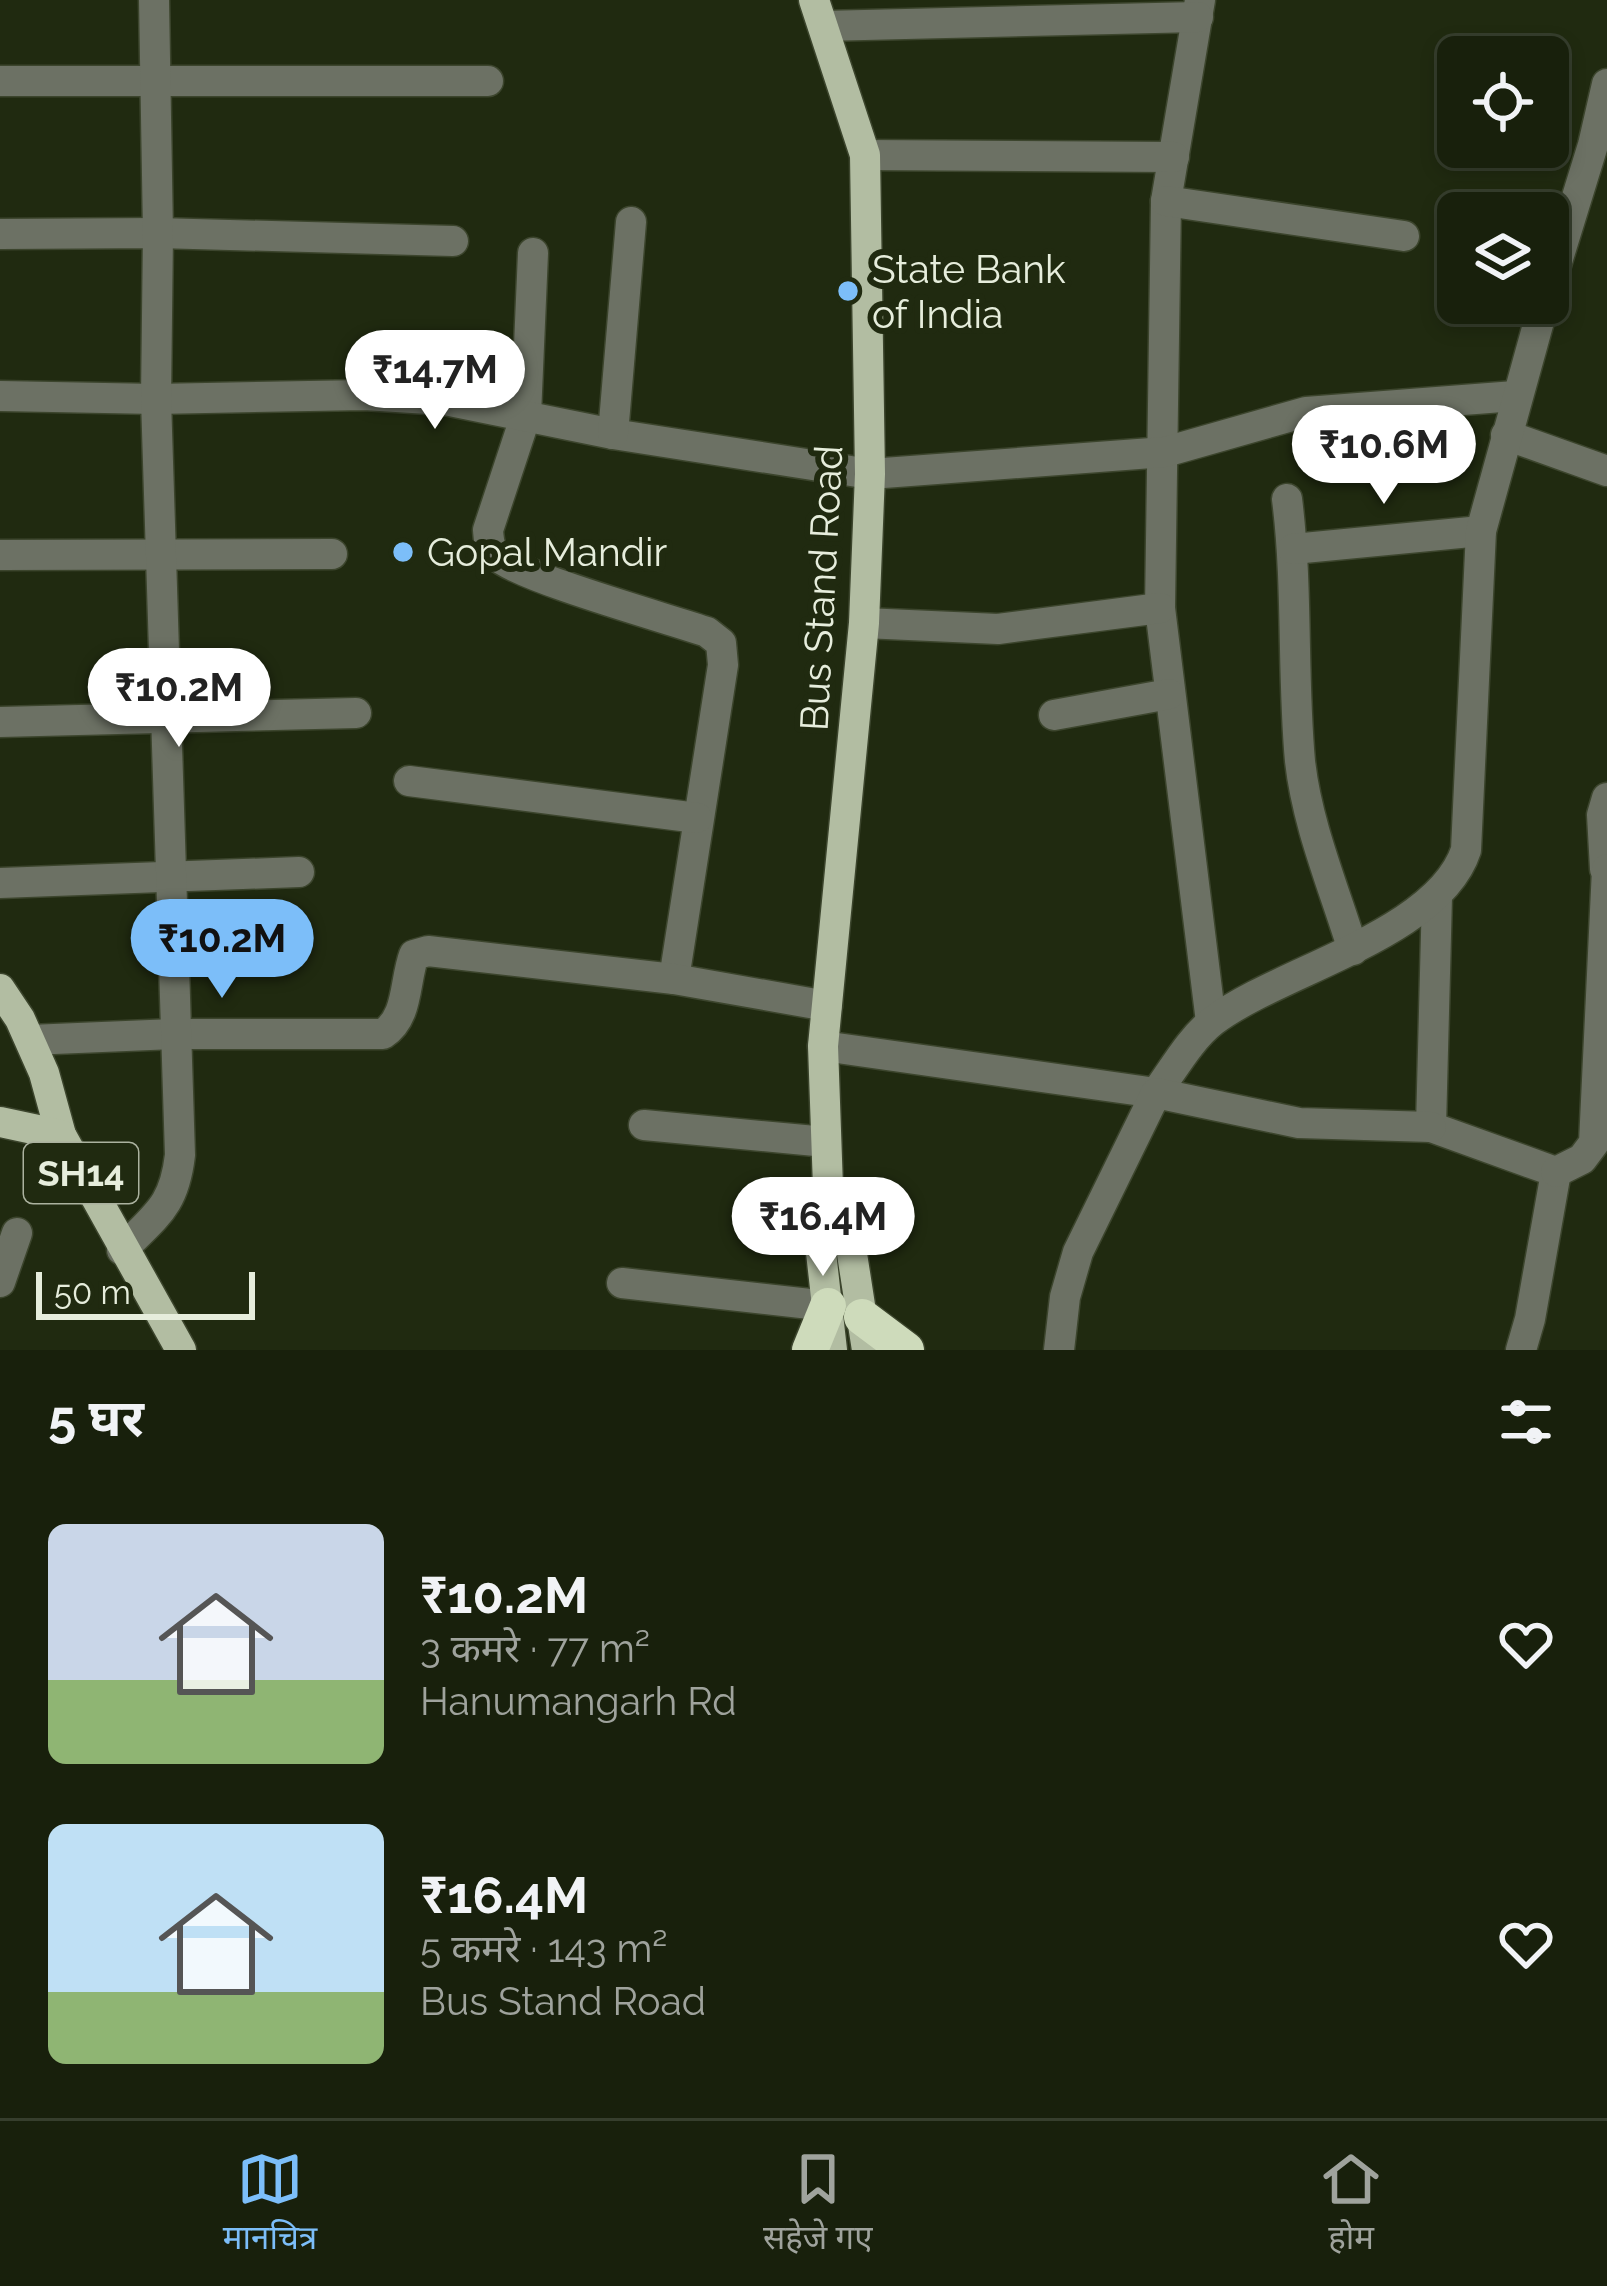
<!DOCTYPE html>
<html lang="hi">
<head>
<meta charset="utf-8">
<style>
	:root { --surface:#18200c; --page:#252d1a; --text:#f1f3f6; --muted:#9fa39d; --line:#363e2d; --accent:#7cbef9 }
	body { margin:0; font-family:Raleway,"Noto Sans Devanagari",sans-serif; background:var(--page); color:var(--text); height:100vh; display:flex; flex-direction:column; font-size:45px; white-space:nowrap }
	* { box-sizing:border-box; margin:0 }
	p { font-size:39px; color:var(--muted) }
	.icon { flex:none; width:66px; height:66px; fill:none; stroke:currentColor; stroke-width:2; stroke-linecap:round; stroke-linejoin:round }
	.map { position:relative; height:1350px; overflow:hidden }
	.panel { display:flex; flex-direction:column; background:var(--surface); flex:1 }
	.panel>* { flex:none }
	.fabs { position:absolute; left:1437px; top:36px; display:grid; gap:24px }
	.fabs a { display:grid; place-items:center; width:132px; height:132px; border-radius:18px; background:var(--surface); box-shadow:0 6px 18px #0003,0 0 0 3px var(--line); font-size:60px }
	.scale { position:absolute; left:36px; bottom:30px; width:219px; box-sizing:border-box; padding-left:12px; border:6px solid #e6eddc; border-top:0; font-size:33px; line-height:42px; white-space:nowrap; color:#e6eddc; -webkit-text-stroke:9px #202a10; paint-order:stroke }
	.price { position:absolute; translate:-50% -102px; padding:0 27px; border-radius:42px; background:#fff; color:#222; font-size:39px; line-height:78px; filter:drop-shadow(0 3px 6px #0008) }
	.price::after { content:''; position:absolute; left:50%; top:72px; width:36px; height:27px; margin-left:-18px; background:inherit; clip-path:polygon(0 0,100% 0,50% 100%) }
	.price.on { background:var(--accent); color:#111 }
	ul { padding:0; list-style:none }
	li { display:flex; align-items:center; gap:36px; height:300px; padding:0 48px }
	li span { display:grid; place-items:center; flex:none; width:336px; height:240px; border-radius:18px; color:#555 }
	li>.icon { margin-inline-start:auto }
	span .icon { width:144px; height:144px; fill:#fffc; stroke-width:1 }
	li b { font-size:51px }
	h2 { display:flex; justify-content:space-between; align-items:center; height:144px; padding:0 48px; font-size:51px }
	.tab-bar { display:flex; justify-content:space-around; align-items:center; height:168px; border-top:3px solid var(--line); background:var(--surface); font-size:33px; color:var(--muted) }
	.tab-bar a { display:grid; justify-items:center; gap:6px }
	.tab-bar .on { color:var(--accent) }
	.map>svg:first-child { display:block }
	.lines { fill:none; stroke-linecap:round; stroke-linejoin:round }
	.minor-casing { stroke:#3c452d; stroke-width:33 }
	.major-casing { stroke:#3c452d; stroke-width:33 }
	.highway-casing { stroke:#3c452d; stroke-width:39 }
	.minor { stroke:#6c7164; stroke-width:30 }
	.major { stroke:#b2bda2; stroke-width:30 }
	.highway { stroke:#cedbbb; stroke-width:36 }
	.poi-dot { fill:#7cbef9; stroke:#202a10; stroke-width:4.5 }
	.labels { text-anchor:middle; stroke-width:12; stroke-linejoin:round; paint-order:stroke }
	.shield { fill:#202a10; stroke:#abb29f; stroke-width:3 }
	.shield-label { font-size:36px; font-weight:bold; fill:#e6eddc }
	.poi-label { font-size:39px; fill:#e6eddc; stroke:#202a10; text-anchor:start }
	.street-label { font-size:39px; fill:#e6eddc; stroke:#202a10 }
</style>
</head>
<body>
<div class="map">
<svg width="1607" height="1350" viewBox="0 0 1607 1350">
	<rect width="100%" height="100%" fill="#202a10"/>
	<g class="lines">
		<defs>
			<g id="minor">
				<path d="M1200 0 1166 201 1160 608 1211 1022"/>
				<path d="M823 26 1198 17"/>
				<path d="M0 81H488"/>
				<path d="M865 155 1174 157"/>
				<path d="M1166 201 1404 236"/>
				<path d="M0 234 158 233 453 241"/>
				<path d="M533 253 526 415 488 530C489 541 489 548 497 556 519 577 669 619 707 632L721 643 723 665 674 979"/>
				<path d="M1548 291 1593 145 1607 84"/>
				<path d="M0 396 156 399 364 395 445 400 613 434 870 474 1165 452 1306 412 1515 396"/>
				<path d="M613 434 631 222"/>
				<path d="M1506 435 1607 471"/>
				<path d="M1287 499C1298 586 1292 674 1300 761 1307 825 1334 888 1353 950"/>
				<path d="M1293 549 1481 531"/>
				<path d="M0 555 332 554"/>
				<path d="M864 623 998 629 1160 608"/>
				<path d="M1054 715 1169 694"/>
				<path d="M0 722 356 713"/>
				<path d="M409 781 697 818"/>
				<path d="M1605 869 1602 815 1607 798"/>
				<path d="M0 883 299 872"/>
				<path d="M1437 896 1431 1127 1556 1172 1530 1319 1521 1350"/>
				<path d="M30 1040 174 1034H383C409 1017 404 982 414 955L428 951 674 979 827 1006"/>
				<path d="M823 1046 1156 1093C1173 1070 1190 1039 1213 1021 1280 970 1438 935 1466 850L1481 531 1544 303"/>
				<path d="M644 1125 826 1142"/>
				<path d="M1556 1172 1582 1159 1594 1143 1607 869"/>
				<path d="M122 1250C157 1214 174 1206 180 1155L156 399 158 233 154 0"/>
				<path d="M0 1282 17 1233"/>
				<path d="M622 1283 828 1306"/>
				<path d="M1059 1350 1065 1297 1078 1252 1156 1093 1299 1123 1431 1127"/>
			</g>
			<g id="major">
				<path d="M814 0 865 155 870 474 864 623 823 1046 828 1187 816 1208 832 1350"/>
				<path d="M0 989 20 1019 44 1073 61 1135 181 1350"/>
				<path d="M0 1122 61 1135"/>
				<path d="M828 1187 845 1209 867 1350"/>
			</g>
			<g id="highway">
				<path d="M862 1317 906 1350"/>
				<path d="M810 1350 828 1306"/>
			</g>
		</defs>
		<use href="#minor" class="minor-casing"/>
		<use href="#major" class="major-casing"/>
		<use href="#highway" class="highway-casing"/>
		<use href="#minor" class="minor"/>
		<use href="#major" class="major"/>
		<use href="#highway" class="highway"/>
	</g>
	<g class="poi-dot">
		<circle cx="848" cy="291" r="12"/>
		<circle cx="403" cy="552" r="12"/>
	</g>
	<g class="labels">
		<rect class="shield" x="24" y="1143" width="114" height="60" rx="9"/>
		<g class="shield-label">
			<text x="81" y="1186">SH14</text>
		</g>
		<g class="poi-label">
			<text x="872" y="283">State Bank<tspan x="872" dy="45">of India</tspan></text>
			<text x="427" y="566">Gopal Mandir</text>
		</g>
		<g class="street-label">
			<text transform="translate(821 588) rotate(-87)" y="14">Bus Stand Road</text>
		</g>
	</g>
</svg>
<div class="fabs">
<a><svg class="icon" aria-label="locate" viewBox="0 0 24 24"><circle cx="12" cy="12" r="6"/><path d="M12 2v4M12 18v4M2 12h4M18 12h4"/></svg></a>
<a><svg class="icon" aria-label="layers" viewBox="0 0 24 24"><path d="M12 4l9 5-9 5-9-5zM3 14l9 5 9-5"/></svg></a>
</div>
<div class="scale">50 m</div>
<b class="price" style="left:435px;top:432px">₹14.7M</b>
<b class="price" style="left:1384px;top:507px">₹10.6M</b>
<b class="price" style="left:179px;top:750px">₹10.2M</b>
<b class="price on" style="left:222px;top:1001px">₹10.2M</b>
<b class="price" style="left:823px;top:1279px">₹16.4M</b>
</div>
<section class="panel">
<h2>5 घर<svg class="icon" aria-label="filters" viewBox="0 0 24 24"><path d="M4 7h16M4 17h16"/><circle cx="9" cy="7" r="2"/><circle cx="15" cy="17" r="2"/></svg></h2>
<ul>
<li><span style="background:linear-gradient(#c9d6e8 65%,#8fb573 0)"><svg class="icon" aria-label="home" viewBox="0 0 24 24"><path d="M3 11l9-7 9 7M6 9v11h12V9"/></svg></span><div><b>₹10.2M</b><p>3 कमरे · 77 m²</p><p>Hanumangarh Rd</p></div><svg class="icon" aria-label="heart" viewBox="0 0 24 24"><path d="M12 20l-8-8c-3-5 5-10 8-4 3-6 11-1 8 4z"/></svg></li>
<li><span style="background:linear-gradient(#bfe0f5 70%,#8fb573 0)"><svg class="icon" aria-label="home" viewBox="0 0 24 24"><path d="M3 11l9-7 9 7M6 9v11h12V9"/></svg></span><div><b>₹16.4M</b><p>5 कमरे · 143 m²</p><p>Bus Stand Road</p></div><svg class="icon" aria-label="heart" viewBox="0 0 24 24"><path d="M12 20l-8-8c-3-5 5-10 8-4 3-6 11-1 8 4z"/></svg></li>
</ul>
</section>
<nav class="tab-bar">
<a class="on"><svg class="icon" aria-label="map" viewBox="0 0 24 24"><path d="M3 6l6-2 6 2 6-2v14l-6 2-6-2-6 2zM9 4v14M15 6v14"/></svg>मानचित्र</a>
<a><svg class="icon" aria-label="saved" viewBox="0 0 24 24"><path d="M7 4h10v16l-5-4-5 4z"/></svg>सहेजे गए</a>
<a><svg class="icon" aria-label="home" viewBox="0 0 24 24"><path d="M3 11l9-7 9 7M6 9v11h12V9"/></svg>होम</a>
</nav>
</body>
</html>
